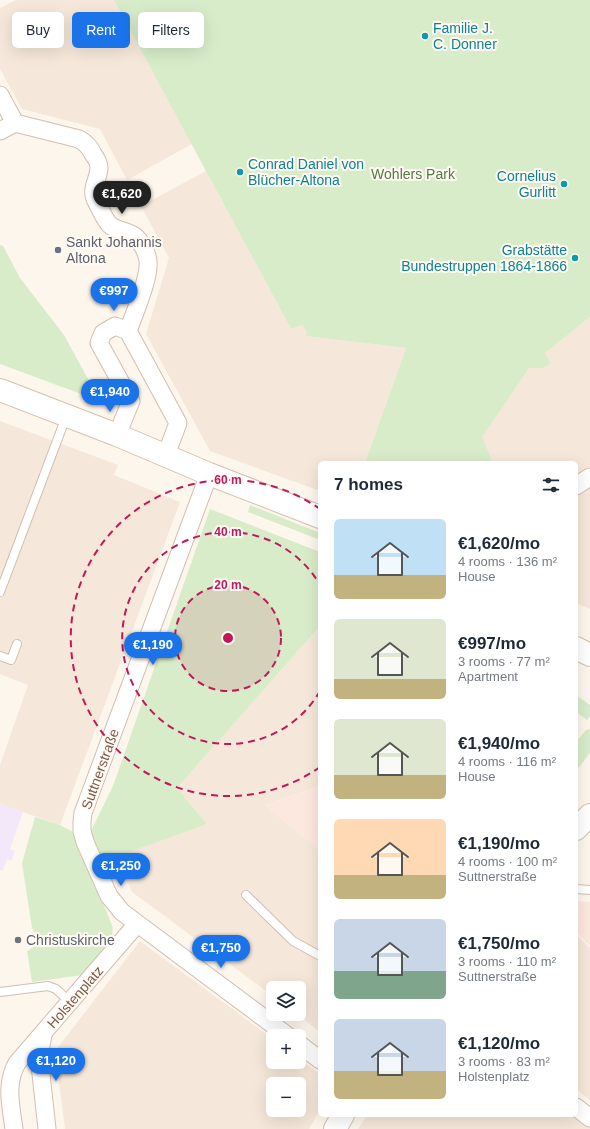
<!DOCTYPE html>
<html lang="en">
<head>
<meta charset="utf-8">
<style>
	:root { --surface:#fff; --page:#f6f6f7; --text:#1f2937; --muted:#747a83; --accent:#1a73e8 }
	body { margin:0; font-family:Helvetica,sans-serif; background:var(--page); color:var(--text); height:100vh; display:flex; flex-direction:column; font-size:15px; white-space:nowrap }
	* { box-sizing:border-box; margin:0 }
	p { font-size:13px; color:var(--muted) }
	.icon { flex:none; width:22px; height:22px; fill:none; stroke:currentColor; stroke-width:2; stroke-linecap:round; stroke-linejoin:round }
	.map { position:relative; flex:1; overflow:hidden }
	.details { position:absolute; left:318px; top:461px; width:260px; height:656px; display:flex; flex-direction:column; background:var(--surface); border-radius:6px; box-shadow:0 4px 16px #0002 }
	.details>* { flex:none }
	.guide { position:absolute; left:12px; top:12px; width:246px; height:36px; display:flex; gap:8px }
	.tools { position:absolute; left:266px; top:981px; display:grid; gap:8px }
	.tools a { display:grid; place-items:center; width:40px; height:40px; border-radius:6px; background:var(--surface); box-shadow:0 4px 16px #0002; font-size:20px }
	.price { position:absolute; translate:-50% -34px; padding:0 9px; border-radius:14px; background:var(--accent); color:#fff; font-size:13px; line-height:26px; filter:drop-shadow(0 1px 2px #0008) }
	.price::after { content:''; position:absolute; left:50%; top:24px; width:12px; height:9px; margin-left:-6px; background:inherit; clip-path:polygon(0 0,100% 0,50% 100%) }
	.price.selected { background:#222; color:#fff }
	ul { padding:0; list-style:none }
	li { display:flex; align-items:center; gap:12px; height:100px; padding:0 16px }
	li span { display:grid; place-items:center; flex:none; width:112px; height:80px; border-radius:6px; color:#555 }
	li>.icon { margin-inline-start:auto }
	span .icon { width:48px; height:48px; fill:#fffc; stroke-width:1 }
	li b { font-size:17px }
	h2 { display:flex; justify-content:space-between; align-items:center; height:48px; padding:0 16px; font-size:17px }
	.tag { padding:0 14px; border-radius:6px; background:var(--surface); box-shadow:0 4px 16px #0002; font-size:14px; line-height:36px }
	.tag.selected { background:var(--accent); color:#fff }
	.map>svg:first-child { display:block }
	.residential { fill:#f5e8da; fill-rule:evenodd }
	.commercial { fill:#fde8e0 }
	.education { fill:#f3e8fa }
	.green { fill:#d8ecc9 }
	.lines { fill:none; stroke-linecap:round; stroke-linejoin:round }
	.service-casing { stroke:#d1beb0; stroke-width:10 }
	.minor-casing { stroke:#d1beb0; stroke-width:19 }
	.secondary-casing { stroke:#d6c0b0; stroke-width:24 }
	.service { stroke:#fff; stroke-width:8 }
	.minor { stroke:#fff; stroke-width:17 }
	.secondary { stroke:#fff; stroke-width:22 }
	.ring { fill:none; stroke:#c2185b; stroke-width:2; stroke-dasharray:7 5 }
	.culture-dot { fill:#0f9aa8; stroke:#fffaf3; stroke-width:1.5 }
	.worship-dot { fill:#6b7280; stroke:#fffaf3; stroke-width:1.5 }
	.labels { text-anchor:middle; stroke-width:4; stroke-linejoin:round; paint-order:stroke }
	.culture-label { font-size:14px; fill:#0d838f; stroke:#fffaf3; text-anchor:start }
	.park-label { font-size:14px; fill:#537a41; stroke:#fffaf3 }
	.worship-label { font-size:14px; fill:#5b616d; stroke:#fffaf3; text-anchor:start }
	.street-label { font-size:14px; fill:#7a5c4d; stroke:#fffaf3 }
	.centre { fill:#c2185b; stroke:#fffaf3; stroke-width:2 }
	.ring-label { font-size:12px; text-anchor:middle; font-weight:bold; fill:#c2185b; stroke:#fffaf3; stroke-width:4; stroke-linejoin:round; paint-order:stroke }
</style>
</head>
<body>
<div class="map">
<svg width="590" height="1129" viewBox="0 0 590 1129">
	<rect width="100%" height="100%" fill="#fdf6ec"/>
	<g class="residential">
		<path d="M16 0H114L192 144 127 180 100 129 22 109 0 69V8Z"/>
		<path d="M206 171 291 329 302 325 307 332V336L406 348 365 463H320V491L210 451 146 334 169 258 141 206Z"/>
		<path d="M590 317V609L576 603V463H493L481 437 529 367 543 368 551 364 545 353Z"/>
		<path d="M0 421 118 465 114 475 180 502 60 825 0 804V765L28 685 0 674Z"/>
		<path d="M320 626V786L265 805 320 851V1032L297 1014H299V988H273V996L132 892 116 856 207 824 177 788Z"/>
		<path d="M576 934 590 948V1100L576 1089Z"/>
		<path d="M140 941 273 1039V1062H299V1059L320 1074V1110L309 1129H65L55 1051ZM273 1084H299V1110H273Z"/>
		<path d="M367 1115H576L590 1125V1129H358Z"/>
	</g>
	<g class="commercial">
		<path d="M320 786V851L265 805Z"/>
		<path d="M576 901 590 902V946L576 932Z"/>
	</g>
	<path class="education" d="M0 804 23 812 10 849 15 851 11 861 7 859 3 870H0Z"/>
	<g class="green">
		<path d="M114 0H590V317L545 353 551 364 543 368H529L482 437 493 463H365L406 348 306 336 307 332 302 325 291 329Z"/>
		<path d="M0 245 3 246 20 278 64 335 100 401 0 364Z"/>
		<path d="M250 505 320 533V540L248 512Z"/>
		<path d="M210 509 320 552V626L177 788 207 824 88 867 112 925C117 942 93 963 83 975L32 982 27 951C38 947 38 936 32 928L22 863 35 817 60 825 87 839 113 786Z"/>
		<path d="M576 695 590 705V716L587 720 576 712Z"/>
		<path d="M590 729V753L576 771V742L586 730Z"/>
	</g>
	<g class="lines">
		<defs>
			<g id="service">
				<path d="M0 592 66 417"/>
				<path d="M0 656 11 660 17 644"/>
				<path d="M576 889 590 890"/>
				<path d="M246 895 293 941 320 956"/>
				<path d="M0 992 48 986 56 989 70 1002"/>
			</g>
			<g id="minor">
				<path d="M0 95 15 123"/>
				<path d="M0 131 15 123 79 139C86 143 90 147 93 154 96 158 99 163 99 168 98 182 89 189 97 203 101 210 105 221 111 226 117 230 125 231 131 234 140 238 147 252 148 261 150 278 134 314 128 331"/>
				<path d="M117 435 131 401 99 343 103 333 115 326 128 331 178 423 166 455"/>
				<path d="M209 474 83 813 82 822V831L85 842 109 896 122 912 288 1036"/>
				<path d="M576 486 590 477"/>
				<path d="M43 1035 39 1056 47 1129"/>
				<path d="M299 1044 320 1060"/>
				<path d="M576 1107 590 1118"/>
				<path d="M14 1129C11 1106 5 1084 17 1063L137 924"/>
			</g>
			<g id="secondary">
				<path d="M0 390 117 435 209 474 320 517"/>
				<path d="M576 648 590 655"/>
				<path d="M576 829 590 815"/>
				<path d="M335 1129 343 1115"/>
			</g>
		</defs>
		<use href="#service" class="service-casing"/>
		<use href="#minor" class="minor-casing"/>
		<use href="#secondary" class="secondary-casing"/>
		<use href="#service" class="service"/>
		<use href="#minor" class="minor"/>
		<use href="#secondary" class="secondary"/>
	</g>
	<circle cx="228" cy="638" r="53" fill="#c2185b" fill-opacity=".12"/>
	<g class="ring">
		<circle cx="228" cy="638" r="53"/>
		<path d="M320 691A106 106 0 1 1 320 585"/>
		<path d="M320 767A158 158 0 1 1 320 509"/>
	</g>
	<g class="culture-dot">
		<circle cx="425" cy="36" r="4"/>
		<circle cx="240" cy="172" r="4"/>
		<circle cx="564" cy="184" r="4"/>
		<circle cx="575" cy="258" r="4"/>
	</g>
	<g class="worship-dot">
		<circle cx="58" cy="250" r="4"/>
		<circle cx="18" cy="940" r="4"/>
	</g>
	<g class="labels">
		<g class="culture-label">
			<text x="433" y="33">Familie J.<tspan x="433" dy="16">C. Donner</tspan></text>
			<text x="248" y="169">Conrad Daniel von<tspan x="248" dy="16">Blücher-Altona</tspan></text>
			<text x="556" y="181" text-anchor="end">Cornelius<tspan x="556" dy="16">Gurlitt</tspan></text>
			<text x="567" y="255" text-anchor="end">Grabstätte<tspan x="567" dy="16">Bundestruppen 1864-1866</tspan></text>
		</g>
		<g class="park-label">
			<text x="413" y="179">Wohlers Park</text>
		</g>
		<g class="worship-label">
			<text x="66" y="247">Sankt Johannis<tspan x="66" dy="16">Altona</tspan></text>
			<text x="26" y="945">Christuskirche</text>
		</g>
		<g class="street-label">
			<text transform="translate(100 769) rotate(-70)" y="5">Suttnerstraße</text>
			<text transform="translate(75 997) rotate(-49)" y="5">Holstenplatz</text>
		</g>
	</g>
	<circle cx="228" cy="638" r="6" class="centre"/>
	<g class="ring-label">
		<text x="228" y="484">60 m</text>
		<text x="228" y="536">40 m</text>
		<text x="228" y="589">20 m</text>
	</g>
</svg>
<div class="tools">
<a><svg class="icon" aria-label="layers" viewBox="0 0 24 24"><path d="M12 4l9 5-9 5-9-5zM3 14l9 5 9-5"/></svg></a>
<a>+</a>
<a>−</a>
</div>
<b class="price selected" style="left:122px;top:215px">€1,620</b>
<b class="price" style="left:114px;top:312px">€997</b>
<b class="price" style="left:110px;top:413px">€1,940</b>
<b class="price" style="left:153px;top:666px">€1,190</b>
<b class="price" style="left:121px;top:887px">€1,250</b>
<b class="price" style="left:221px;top:969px">€1,750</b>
<b class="price" style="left:56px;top:1082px">€1,120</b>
<div class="guide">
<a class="tag">Buy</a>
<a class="tag selected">Rent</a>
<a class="tag">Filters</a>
</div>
<section class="details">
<h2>7 homes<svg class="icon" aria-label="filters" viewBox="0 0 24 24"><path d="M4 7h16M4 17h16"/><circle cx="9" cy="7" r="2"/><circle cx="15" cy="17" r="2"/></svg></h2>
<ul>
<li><span style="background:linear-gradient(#bfe0f5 70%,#c2b280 0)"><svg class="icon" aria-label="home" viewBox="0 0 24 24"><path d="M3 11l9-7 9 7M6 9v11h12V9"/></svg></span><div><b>€1,620/mo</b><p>4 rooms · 136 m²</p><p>House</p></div></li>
<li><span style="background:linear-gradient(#dfe7d0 75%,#c2b280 0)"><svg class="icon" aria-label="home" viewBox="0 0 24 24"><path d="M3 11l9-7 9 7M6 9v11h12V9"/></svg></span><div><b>€997/mo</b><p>3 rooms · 77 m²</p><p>Apartment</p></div></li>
<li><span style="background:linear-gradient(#dfe7d0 70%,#c2b280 0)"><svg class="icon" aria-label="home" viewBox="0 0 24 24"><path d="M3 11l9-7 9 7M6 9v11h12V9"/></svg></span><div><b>€1,940/mo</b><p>4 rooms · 116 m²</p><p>House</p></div></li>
<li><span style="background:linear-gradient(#ffd9b3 70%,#c2b280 0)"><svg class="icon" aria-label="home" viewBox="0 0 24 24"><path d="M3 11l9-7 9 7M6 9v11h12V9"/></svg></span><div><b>€1,190/mo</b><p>4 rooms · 100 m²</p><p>Suttnerstraße</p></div></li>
<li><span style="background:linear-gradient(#c9d6e8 65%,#7fa58c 0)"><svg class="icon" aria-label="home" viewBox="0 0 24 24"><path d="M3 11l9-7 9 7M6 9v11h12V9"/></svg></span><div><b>€1,750/mo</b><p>3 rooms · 110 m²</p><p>Suttnerstraße</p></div></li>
<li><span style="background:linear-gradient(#c9d6e8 65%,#c2b280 0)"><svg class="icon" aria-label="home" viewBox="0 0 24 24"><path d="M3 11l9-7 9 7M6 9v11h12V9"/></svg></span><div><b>€1,120/mo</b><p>3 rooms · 83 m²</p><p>Holstenplatz</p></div></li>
</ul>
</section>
</div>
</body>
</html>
